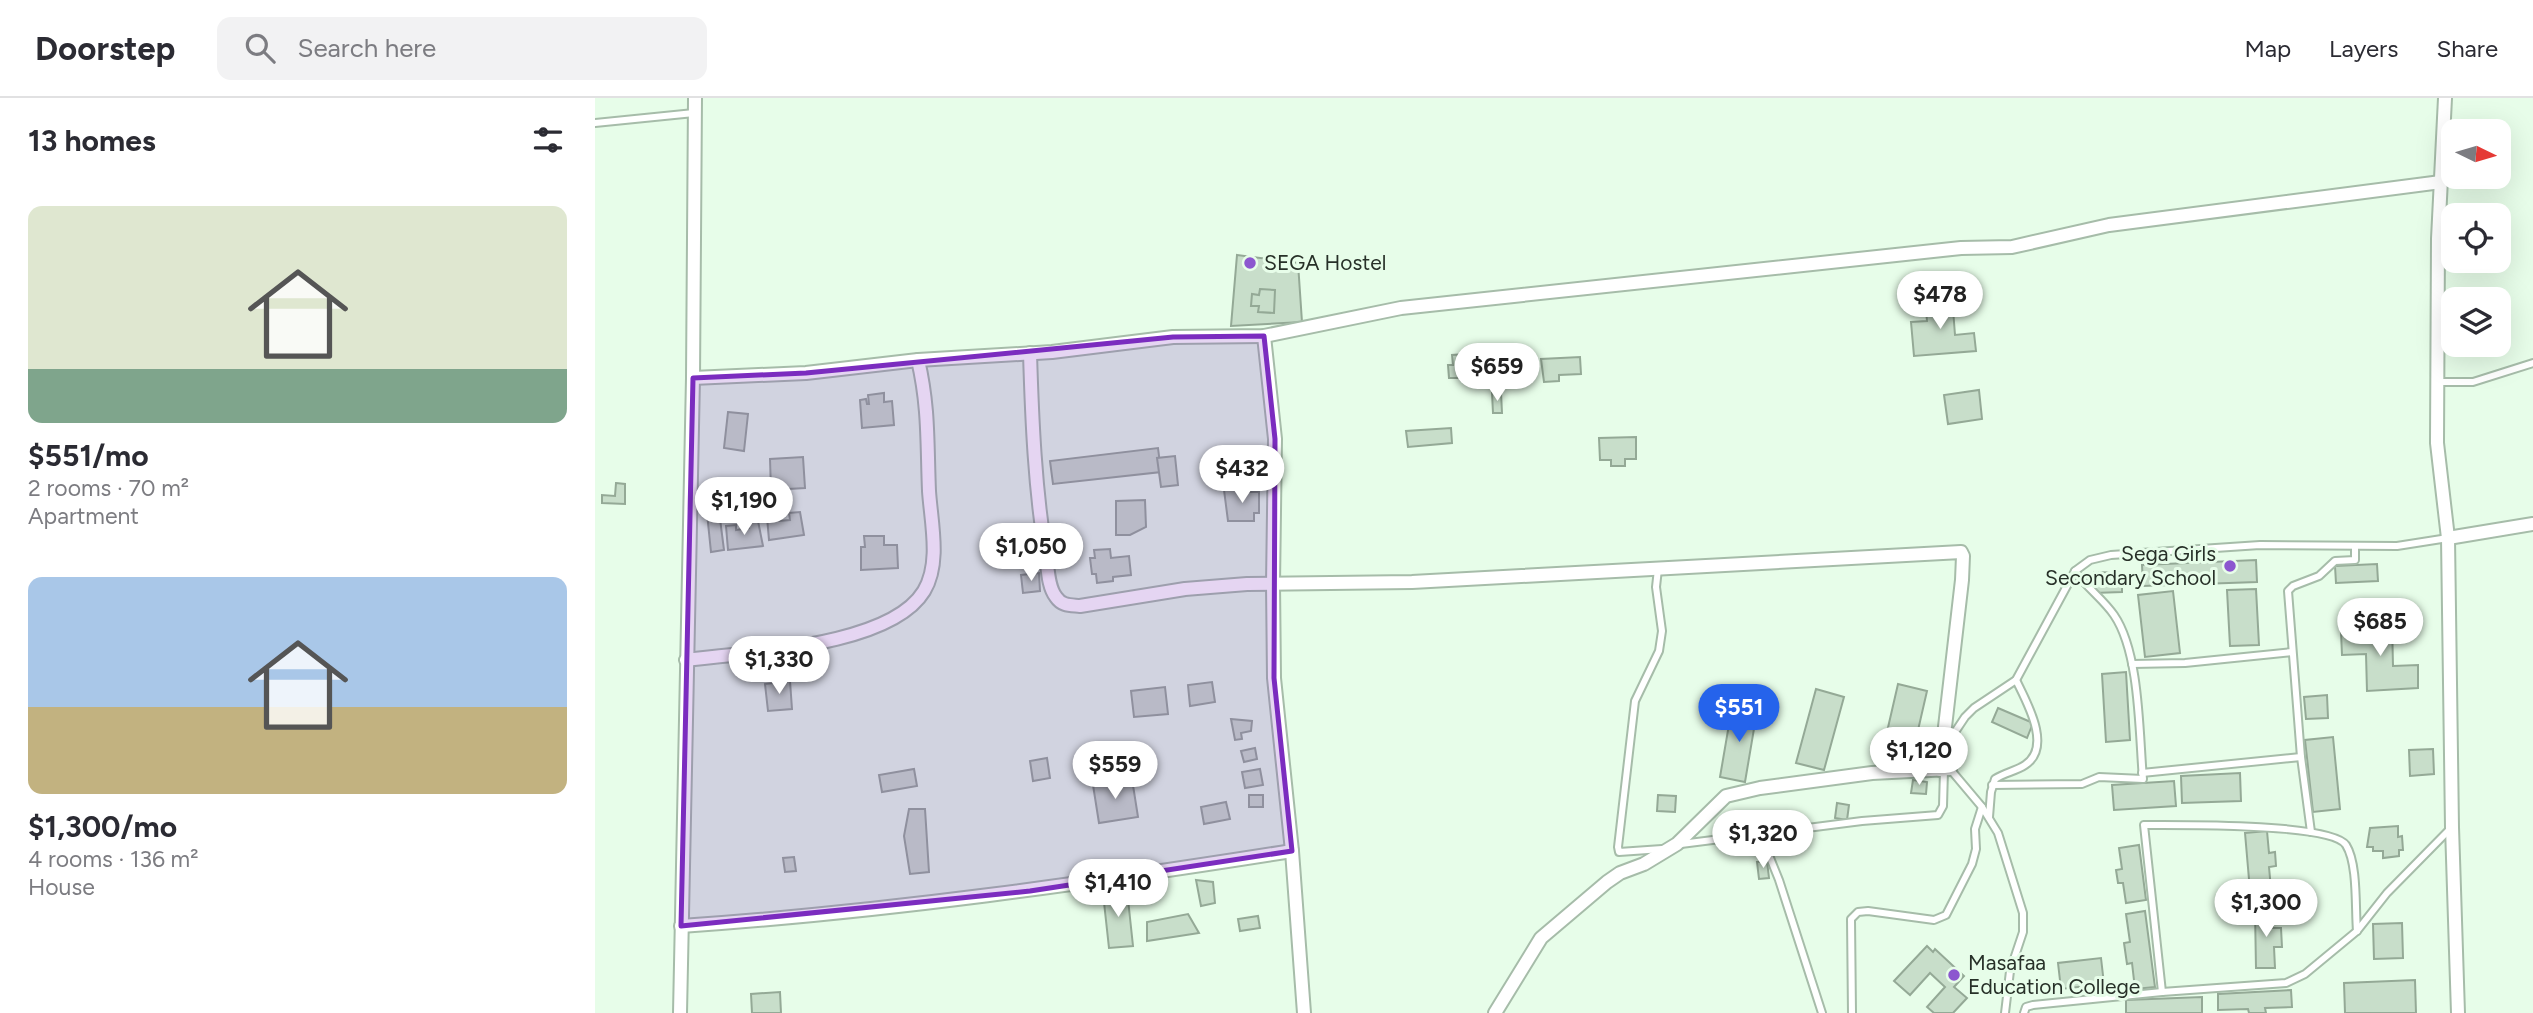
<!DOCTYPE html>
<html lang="en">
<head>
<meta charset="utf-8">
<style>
	:root { --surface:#fff; --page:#f2f2f3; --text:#2b2b33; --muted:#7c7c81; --line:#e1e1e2; --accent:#2563eb }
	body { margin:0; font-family:Figtree,sans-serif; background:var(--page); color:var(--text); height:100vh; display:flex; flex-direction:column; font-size:26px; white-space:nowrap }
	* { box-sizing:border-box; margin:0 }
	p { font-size:23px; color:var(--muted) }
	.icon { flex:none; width:38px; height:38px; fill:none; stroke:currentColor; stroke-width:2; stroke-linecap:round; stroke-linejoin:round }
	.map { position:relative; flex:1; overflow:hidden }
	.side { display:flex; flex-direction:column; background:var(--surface); width:595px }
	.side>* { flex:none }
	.needle { width:46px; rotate:95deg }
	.buttons { position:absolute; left:1846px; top:21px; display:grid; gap:14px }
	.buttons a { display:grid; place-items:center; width:70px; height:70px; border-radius:14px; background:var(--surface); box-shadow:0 7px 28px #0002; font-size:35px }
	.price { position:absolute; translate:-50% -60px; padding:0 16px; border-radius:24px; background:#fff; color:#222; font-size:23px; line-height:46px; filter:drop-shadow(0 2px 4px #0008) }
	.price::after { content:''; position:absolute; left:50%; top:42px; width:21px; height:16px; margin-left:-10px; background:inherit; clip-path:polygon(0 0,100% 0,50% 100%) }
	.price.selected { background:var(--accent); color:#fff }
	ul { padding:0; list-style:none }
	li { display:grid; align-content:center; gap:14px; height:371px; padding:0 28px }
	li span { display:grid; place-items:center; height:217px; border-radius:14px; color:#555 }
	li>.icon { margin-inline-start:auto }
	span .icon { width:126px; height:126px; fill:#fffc; stroke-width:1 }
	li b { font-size:30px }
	h2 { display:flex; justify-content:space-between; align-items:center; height:84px; padding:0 28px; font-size:30px }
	header { display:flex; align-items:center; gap:42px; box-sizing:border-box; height:98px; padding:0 35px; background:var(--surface); border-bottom:2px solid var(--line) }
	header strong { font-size:33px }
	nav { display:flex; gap:38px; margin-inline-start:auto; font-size:24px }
	.search { width:490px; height:63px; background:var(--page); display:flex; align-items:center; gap:18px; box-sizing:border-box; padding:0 24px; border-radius:14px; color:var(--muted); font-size:26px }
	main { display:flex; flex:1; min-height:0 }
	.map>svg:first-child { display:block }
	.building { fill:#c8deca; stroke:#94a996; stroke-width:2 }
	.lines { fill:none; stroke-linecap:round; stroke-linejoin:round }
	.service-casing { stroke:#a6bca9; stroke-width:10 }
	.minor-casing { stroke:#a6bca9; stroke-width:16 }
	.service { stroke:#fff; stroke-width:6 }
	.minor { stroke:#fff; stroke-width:12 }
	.marked { fill:#7b2cbf; fill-opacity:0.2; stroke:#7b2cbf; stroke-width:5; stroke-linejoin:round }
	.poi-dot { fill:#8c57cf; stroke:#e7fde9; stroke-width:2.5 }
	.labels { text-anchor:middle; stroke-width:6; stroke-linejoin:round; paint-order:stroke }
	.poi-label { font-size:21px; fill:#273028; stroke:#e7fde9; text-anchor:start }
</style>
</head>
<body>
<header>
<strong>Doorstep</strong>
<div class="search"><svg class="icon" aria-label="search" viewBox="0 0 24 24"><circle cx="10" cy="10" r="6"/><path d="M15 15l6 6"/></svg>Search here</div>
<nav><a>Map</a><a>Layers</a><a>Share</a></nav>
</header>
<main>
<section class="side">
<h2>13 homes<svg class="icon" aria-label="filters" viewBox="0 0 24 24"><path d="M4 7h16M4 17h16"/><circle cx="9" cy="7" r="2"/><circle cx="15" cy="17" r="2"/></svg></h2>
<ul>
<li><span style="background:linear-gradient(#dfe7d0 75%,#7fa58c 0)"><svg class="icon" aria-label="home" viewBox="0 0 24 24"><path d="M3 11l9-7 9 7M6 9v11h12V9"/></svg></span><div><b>$551/mo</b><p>2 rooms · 70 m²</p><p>Apartment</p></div></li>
<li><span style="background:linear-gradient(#a9c7e8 60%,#c2b280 0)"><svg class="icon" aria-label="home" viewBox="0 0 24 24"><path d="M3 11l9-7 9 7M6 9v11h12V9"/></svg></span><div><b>$1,300/mo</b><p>4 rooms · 136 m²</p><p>House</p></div></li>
</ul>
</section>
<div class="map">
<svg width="1938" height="915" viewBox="0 0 1938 915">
	<rect width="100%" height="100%" fill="#e7fde9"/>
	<g class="building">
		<path d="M642 157 703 165 707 224 636 228Z"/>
		<path d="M665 191 680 192 679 215 663 214 664 208H656L657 196 664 197Z"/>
		<path d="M1357 198 1360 237 1379 235 1381 253 1319 258 1316 224 1332 223 1330 201Z"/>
		<path d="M891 250 893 283 874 284V280H854L853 267H858L857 257 872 256V251Z"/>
		<path d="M985 259 986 276 964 277V283L949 284 946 261Z"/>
		<path d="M1384 292 1387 321 1353 326 1349 297Z"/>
		<path d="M906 294 907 315H898L897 295Z"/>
		<path d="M289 295V304L297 303 299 327 267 330 265 302 271 301 272 306H274L273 297Z"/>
		<path d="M133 314 153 316 149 353 129 350Z"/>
		<path d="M856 330 857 345 813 349 811 333Z"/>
		<path d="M1041 339V361H1030V368H1016V362H1005L1004 340Z"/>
		<path d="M563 350 566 374 458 386 455 363Z"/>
		<path d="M580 358 583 387 566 389 562 360Z"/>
		<path d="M208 359 210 390 176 392 175 361Z"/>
		<path d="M21 385 30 386V406L7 405V397L20 398Z"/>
		<path d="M651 391V394H664V415H659V423H633L629 392Z"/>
		<path d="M550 402 551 429 535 437H521V403Z"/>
		<path d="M124 413 129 452 116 454 112 415Z"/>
		<path d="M205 414 209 437 174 442 172 419 183 417 184 423 195 422 194 415Z"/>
		<path d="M163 423 168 448 133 452 131 428 141 427V432L154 430 153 425Z"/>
		<path d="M438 430V459L432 455V460L408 463 405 435Z"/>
		<path d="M269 438H289V447H302L303 470 266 472V449H270Z"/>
		<path d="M515 451 516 460 534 458 536 477 518 479V483L502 485 501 476H497L495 460H500L499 452Z"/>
		<path d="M1661 462 1662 484 1548 488 1547 467Z"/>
		<path d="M1782 466 1783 483 1741 485 1740 468Z"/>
		<path d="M1499 474 1527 475V494L1499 495Z"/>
		<path d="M444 475 445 493 428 495 426 477Z"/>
		<path d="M1661 491 1664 547 1635 548 1632 492Z"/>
		<path d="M1578 493 1585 555 1550 559 1543 497Z"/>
		<path d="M1797 524 1798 568 1823 567V590L1772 593 1771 556 1747 557 1746 534H1770V525Z"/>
		<path d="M1531 574 1535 642 1511 644 1507 576Z"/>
		<path d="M195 583 197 611 173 613 170 586Z"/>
		<path d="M617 584 620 604 595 608 593 587Z"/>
		<path d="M1303 586 1332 593 1315 667 1286 660Z"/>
		<path d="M570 589 573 616 539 619 536 593Z"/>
		<path d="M1221 591 1249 599 1229 672 1201 665Z"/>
		<path d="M1732 597 1733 620 1711 621 1709 599Z"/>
		<path d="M1137 609 1162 613 1150 684 1125 679Z"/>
		<path d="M1403 610 1438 625 1432 640 1397 624Z"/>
		<path d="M636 621 657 623 656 633 646 635 647 641 640 642Z"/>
		<path d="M1738 639 1745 711 1718 714 1710 642Z"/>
		<path d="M660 650 662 661 649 664 646 653Z"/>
		<path d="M1838 651 1839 676 1815 678 1814 652Z"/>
		<path d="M452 660 455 680 438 683 435 663Z"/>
		<path d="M319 671 322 688 287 694 284 677Z"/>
		<path d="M665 671 668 687 650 690 647 674Z"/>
		<path d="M1645 675 1646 703 1587 705 1586 678Z"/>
		<path d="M537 681 543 719 504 725 498 687Z"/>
		<path d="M1318 682 1332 684 1331 696 1316 695Z"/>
		<path d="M1579 683 1581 708 1519 712 1517 687Z"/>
		<rect x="654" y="697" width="14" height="12"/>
		<path d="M1063 697 1081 698 1080 714 1062 713Z"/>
		<path d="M631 704 635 721 609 726 606 709Z"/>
		<path d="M1242 705 1254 707 1252 722 1240 720Z"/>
		<path d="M314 711H330L334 774 315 776 309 738Z"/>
		<path d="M1803 728V739L1807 738 1808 752H1804V758L1788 760V753H1778V749H1772L1775 730Z"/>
		<path d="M1672 733 1674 755 1680 754 1681 768 1674 769 1676 791 1655 793 1650 735Z"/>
		<path d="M1544 747 1551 802 1531 805 1528 785H1523L1521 772 1527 771 1524 750Z"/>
		<path d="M199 759 201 773 190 774 188 760Z"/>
		<path d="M1172 763 1174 780 1164 781 1162 764Z"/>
		<path d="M601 782 618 784 620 805 606 808Z"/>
		<path d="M532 792 538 848 514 850 508 795Z"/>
		<path d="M1678 812V830H1686L1687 849H1679L1680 870H1661L1660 813Z"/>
		<path d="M1550 813 1560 889 1540 891 1537 865 1532 866 1529 845 1535 844 1531 816Z"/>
		<path d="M593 816 604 835 552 843V824Z"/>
		<path d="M663 818 665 830 645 833 643 821Z"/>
		<path d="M1807 825 1808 860 1779 861 1778 826Z"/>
		<path d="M1332 848 1338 854 1340 851 1369 878 1359 889 1372 900 1358 915H1339L1332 909 1350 889 1335 875 1315 897 1299 883Z"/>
		<path d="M1506 860 1509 886 1466 891 1463 865Z"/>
		<path d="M1820 882 1821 915H1750L1749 885Z"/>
		<path d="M1696 892 1697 909 1670 910 1671 915H1654L1653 911 1623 912V896Z"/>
		<path d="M185 894 186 915H157L156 896Z"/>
		<path d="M1607 899V915H1531V902Z"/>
	</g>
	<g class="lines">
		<defs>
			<g id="service">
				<path d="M0 25 99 15"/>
				<path d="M1843 284H1878L1938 265"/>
				<path d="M1063 471 1061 489 1067 533 1064 553 1040 603 1023 749 1024 754 1067 751"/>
				<path d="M1537 566 1590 565 1697 554"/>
				<path d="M1547 675 1706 659"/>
				<path d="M1397 687 1487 686 1504 679 1548 681C1544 635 1545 555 1519 517 1508 501 1491 489 1480 473"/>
				<path d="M1394 719 1396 694 1400 681C1409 675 1421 673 1430 667 1458 649 1431 603 1421 582"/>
				<path d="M1716 734 1706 659 1693 493 1698 488 1724 478 1740 463 1760 462V448"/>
				<path d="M1165 735 1184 782 1227 915"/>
				<path d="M1086 746 1267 723 1343 717 1348 708 1349 672"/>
				<path d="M1567 894 1549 727C1581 727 1737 725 1751 747 1763 766 1760 810 1762 833"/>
				<path d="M1257 915 1256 821 1263 814 1273 813 1339 822 1351 817 1377 766 1381 751 1380 731 1387 709"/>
				<path d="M1410 915 1415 873 1428 834V815L1403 735 1387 709 1355 671 1353 652 1356 640 1370 619 1379 610 1421 582 1480 473 1495 462 1516 457 1665 447 1802 448 1853 440"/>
				<path d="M1429 915 1431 909 1438 907 1567 894 1691 885 1710 876 1762 833 1792 795 1855 731"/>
			</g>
			<g id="minor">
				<path d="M1850 0 1843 141 1842 345 1853 440 1857 729 1863 915"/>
				<path d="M669 238 680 341 678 486 679 580 697 753 709 915"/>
				<path d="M435 255C437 323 440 391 451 458 453 471 453 489 461 499 467 508 475 507 485 508L590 491 652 486 817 484 1366 454 1368 458 1367 482 1345 672"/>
				<path d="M98 280 211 275 323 262 457 254 578 239 669 238 806 210 1366 150 1417 149 1514 127 1846 84"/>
				<path d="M1853 440 1938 426"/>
				<path d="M91 562C152 554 295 549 329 493 346 465 336 424 334 393 332 345 334 309 323 262"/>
				<path d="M86 828C291 814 494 785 697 753"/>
				<path d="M85 915 98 280 100 0"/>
				<path d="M900 915 946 840 1012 784 1025 775 1049 766 1082 746 1131 698 1165 690 1277 675 1355 671"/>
			</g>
		</defs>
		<use href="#service" class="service-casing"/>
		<use href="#minor" class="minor-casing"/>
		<use href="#service" class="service"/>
		<use href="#minor" class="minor"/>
	</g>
	<path class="marked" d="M669 238 680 341 679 580 697 753 435 793 86 828 98 280 211 275 578 239Z"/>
	<g class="poi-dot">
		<circle cx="655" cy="165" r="7"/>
		<circle cx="1635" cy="468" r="7"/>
		<circle cx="1359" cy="877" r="7"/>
	</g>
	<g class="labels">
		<g class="poi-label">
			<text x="669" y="172">SEGA Hostel</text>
			<text x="1621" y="463" text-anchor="end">Sega Girls<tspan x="1621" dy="24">Secondary School</tspan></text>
			<text x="1373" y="872">Masafaa<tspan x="1373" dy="24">Education College</tspan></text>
		</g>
	</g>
</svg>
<div class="buttons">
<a><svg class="needle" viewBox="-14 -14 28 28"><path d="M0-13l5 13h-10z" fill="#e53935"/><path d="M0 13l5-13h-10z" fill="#7c7c81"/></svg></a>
<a><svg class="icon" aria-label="locate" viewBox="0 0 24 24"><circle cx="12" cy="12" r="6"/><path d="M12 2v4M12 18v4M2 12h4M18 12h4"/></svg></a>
<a><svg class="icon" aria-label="layers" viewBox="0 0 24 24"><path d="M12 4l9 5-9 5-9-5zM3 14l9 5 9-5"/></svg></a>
</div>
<b class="price" style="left:1345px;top:233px">$478</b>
<b class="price" style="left:902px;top:305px">$659</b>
<b class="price" style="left:647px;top:407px">$432</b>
<b class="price" style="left:149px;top:439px">$1,190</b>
<b class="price" style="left:436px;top:485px">$1,050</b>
<b class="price" style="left:1785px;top:560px">$685</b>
<b class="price" style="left:184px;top:598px">$1,330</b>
<b class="price selected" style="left:1144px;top:646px">$551</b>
<b class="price" style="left:1324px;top:689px">$1,120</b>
<b class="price" style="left:520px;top:703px">$559</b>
<b class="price" style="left:1168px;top:772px">$1,320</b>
<b class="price" style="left:523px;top:821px">$1,410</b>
<b class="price" style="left:1671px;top:841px">$1,300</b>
</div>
</main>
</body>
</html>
